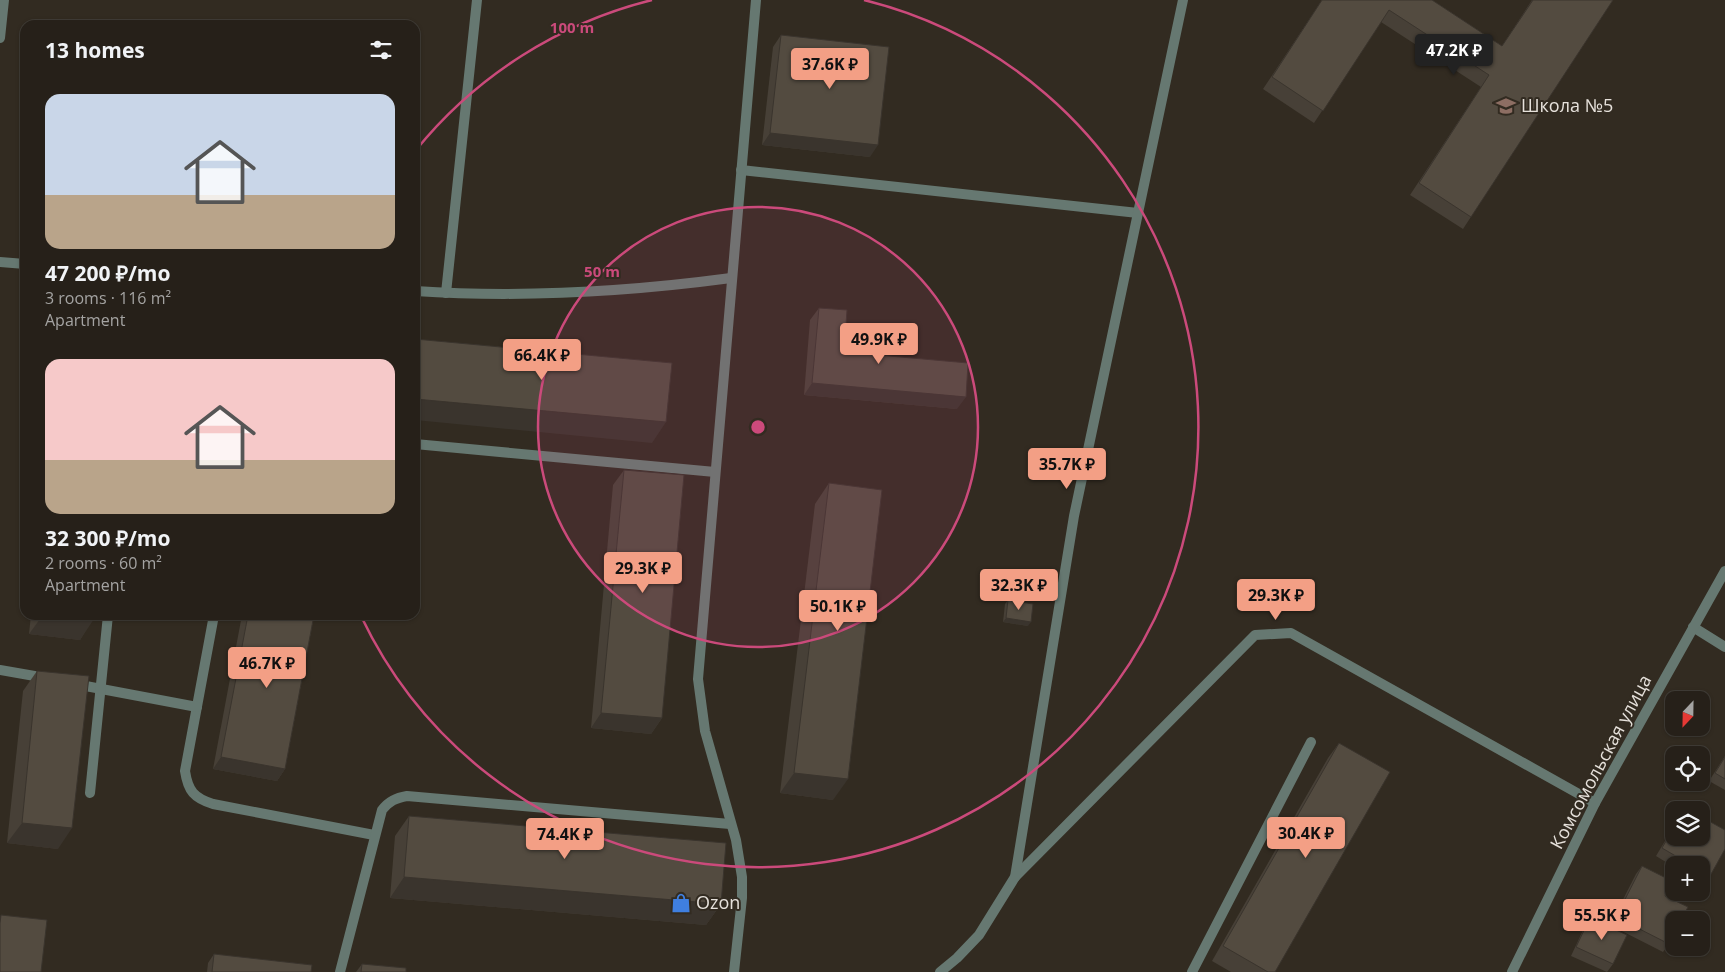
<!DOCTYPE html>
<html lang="en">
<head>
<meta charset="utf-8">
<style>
	:root { --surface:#262019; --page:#2e2822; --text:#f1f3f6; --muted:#a4a3a2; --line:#423e38; --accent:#f39f85 }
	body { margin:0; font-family:"Open Sans",sans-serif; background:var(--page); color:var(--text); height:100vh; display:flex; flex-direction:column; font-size:19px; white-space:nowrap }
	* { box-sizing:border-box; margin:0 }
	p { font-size:16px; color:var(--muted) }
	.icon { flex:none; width:28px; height:28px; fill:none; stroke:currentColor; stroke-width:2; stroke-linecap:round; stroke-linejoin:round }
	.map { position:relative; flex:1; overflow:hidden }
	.panel { position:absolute; left:20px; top:20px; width:400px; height:600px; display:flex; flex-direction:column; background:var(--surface); border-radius:15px; box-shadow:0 1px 4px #0004,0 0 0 1px var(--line) }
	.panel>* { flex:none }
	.needle { width:32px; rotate:202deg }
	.buttons { position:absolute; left:1665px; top:691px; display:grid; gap:10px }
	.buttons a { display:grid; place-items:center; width:45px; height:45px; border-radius:10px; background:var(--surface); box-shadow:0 1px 4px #0004,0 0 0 1px var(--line); font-size:25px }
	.price { position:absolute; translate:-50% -42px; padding:0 11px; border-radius:5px; background:var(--accent); color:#111; font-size:16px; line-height:32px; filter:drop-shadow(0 1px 2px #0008) }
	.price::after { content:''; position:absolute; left:50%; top:30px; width:15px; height:11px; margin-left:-8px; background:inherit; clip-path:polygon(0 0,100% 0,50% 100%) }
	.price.current { background:#222; color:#fff }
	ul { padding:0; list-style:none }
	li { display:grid; align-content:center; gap:10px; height:265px; padding:0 25px }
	li span { display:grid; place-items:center; height:155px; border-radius:15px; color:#555 }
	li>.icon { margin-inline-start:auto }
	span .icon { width:90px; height:90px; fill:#fffc; stroke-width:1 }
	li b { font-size:21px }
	h2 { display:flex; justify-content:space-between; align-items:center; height:60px; padding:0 25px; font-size:21px }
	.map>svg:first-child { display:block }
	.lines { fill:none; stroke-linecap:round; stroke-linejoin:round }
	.lane { stroke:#667871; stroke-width:10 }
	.street { stroke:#667871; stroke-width:10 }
	.wall { fill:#474037 }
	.shaded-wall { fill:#3a342d }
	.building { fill:#534b40; stroke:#3a342d }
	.ring { fill:none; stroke:#cb4a7b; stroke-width:2.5 }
	.labels { text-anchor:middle; stroke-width:4; stroke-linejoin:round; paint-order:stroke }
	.poi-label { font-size:18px; fill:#e6e1db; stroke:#322b21; text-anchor:start }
	.street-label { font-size:18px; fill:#e6e1db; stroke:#322b21 }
	.centre { fill:#cb4a7b; stroke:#322b21; stroke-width:2.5 }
	.ring-label { font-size:15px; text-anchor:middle; font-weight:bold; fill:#cb4a7b; stroke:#322b21; stroke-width:4; stroke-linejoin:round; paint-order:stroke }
</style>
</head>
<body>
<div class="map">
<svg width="1725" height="972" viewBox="0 0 1725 972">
	<rect width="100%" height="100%" fill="#322b21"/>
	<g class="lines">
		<g class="lane">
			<path d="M741 170 1138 213"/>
			<path d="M0 262 25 264"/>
			<path d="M415 291C521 298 626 292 731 278"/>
			<path d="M446 293 477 0"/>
			<path d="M415 444 715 472"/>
			<path d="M214 615 185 771C188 791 194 798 213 804L374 835"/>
			<path d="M0 670 46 678"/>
			<path d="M75 684 197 707"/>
			<path d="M90 793 108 615"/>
			<path d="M340 972 382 810C389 801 396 798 407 796L730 824"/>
			<path d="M734 972 742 898V877L736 840 705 731 698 679 756 0"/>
			<path d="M1192 972 1311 742"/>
		</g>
		<g class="street">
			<path d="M0 38 4 0"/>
			<path d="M1693 627 1725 647"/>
			<path d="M1015 877 1255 635 1291 633 1595 803"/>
			<path d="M940 972 957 958 979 935 1015 877 1074 516 1183 0"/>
			<path d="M1512 972 1595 803 1725 571"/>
		</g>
	</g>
	<g class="wall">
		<path d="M1322 0H1432L1502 46 1532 0H1613L1463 229 1410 195 1481 87 1381 22 1314 123 1263 89Z"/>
		<path d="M781 35 870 157 762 145 773 47Z"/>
		<path d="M819 308 844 352 957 409 804 395 810 320Z"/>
		<path d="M624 470 662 718 651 734 591 728 613 485Z"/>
		<path d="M829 483 833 800 780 793 815 504Z"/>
		<path d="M1008 600 1028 626 1003 622 1005 604Z"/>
		<path d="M31 615H95L80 640 29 634Z"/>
		<path d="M242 615H314L285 769 277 781 213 769Z"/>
		<path d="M37 671 58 849 7 843 23 691Z"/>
		<path d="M1339 743 1275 972H1231L1212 961 1328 758Z"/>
		<path d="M1725 756V790L1709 781Z"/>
		<path d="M409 816 721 904 706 925 390 898 395 836Z"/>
		<path d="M1707 820 1710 876 1704 884 1701 883V865H1674V867L1656 856 1674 826V838H1701V828Z"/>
		<path d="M1642 866 1665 896 1669 944 1663 952 1610 925 1636 874Z"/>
		<path d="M1590 918 1613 964 1607 972 1571 956 1585 926Z"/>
		<path d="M214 954 311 972H207L208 963Z"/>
		<path d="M362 964 406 972H356Z"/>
	</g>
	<g class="shaded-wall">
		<path d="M770 133 878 145 870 157 762 145Z"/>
		<path d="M812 383 966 397 957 409 804 395Z"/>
		<path d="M415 399 666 422 652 443 415 420Z"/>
		<path d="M43 615H54L94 619 80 640 29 634Z"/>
		<path d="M1006 618 1031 622 1028 626 1003 622Z"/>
		<path d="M601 713 662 718 651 734 591 728Z"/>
		<path d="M221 757 285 769 277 781 213 769Z"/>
		<path d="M794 773 848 779 833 800 780 793Z"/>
		<path d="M22 823 72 828 58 849 7 843Z"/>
		<path d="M404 877 721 904 706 925 390 898Z"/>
	</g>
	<g class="building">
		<path d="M1322 0H1432L1502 46 1533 0H1613L1471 217 1419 183 1489 75 1389 10 1323 111 1272 77Z"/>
		<path d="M781 35 889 47 878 145 770 133Z"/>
		<path d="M819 308 847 310 844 352 968 363 966 397 812 383Z"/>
		<path d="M415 339 672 363 666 422 415 399Z"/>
		<path d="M624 470 684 475 662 718 601 713Z"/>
		<path d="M829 483 882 490 848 779 794 773Z"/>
		<path d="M1008 600 1033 604 1031 622 1006 618Z"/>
		<path d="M54 615H95L94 619Z"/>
		<path d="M248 615H314L285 769 221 757Z"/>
		<path d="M37 671 89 676 72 828 22 823Z"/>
		<path d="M1339 743 1390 772 1275 972H1268L1223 946Z"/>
		<path d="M1725 757V779L1715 773Z"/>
		<path d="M409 816 726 843 721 904 404 877Z"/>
		<path d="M1707 820 1725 830V849L1710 876 1701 871V865H1691L1662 848 1674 827V838H1701V830Z"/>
		<path d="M1642 866 1672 881 1665 896 1688 907 1681 920H1674V935L1669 944 1616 917Z"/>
		<path d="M1 915 47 920 41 972H0V923Z"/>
		<path d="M1590 918 1627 935 1613 964 1576 947Z"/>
		<path d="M214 954 312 965 311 972H212Z"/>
		<path d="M362 964 406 968V972H361Z"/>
	</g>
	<circle cx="758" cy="427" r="220" fill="#cb4a7b" fill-opacity=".12"/>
	<g class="ring">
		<circle cx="758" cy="427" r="220"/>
		<path d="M416 150A440 440 0 0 1 652 0M864 0A440 440 0 1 1 361 616"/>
	</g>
	<defs>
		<symbol id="school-bare" viewBox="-9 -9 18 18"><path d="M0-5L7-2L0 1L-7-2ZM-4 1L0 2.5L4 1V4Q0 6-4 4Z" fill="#8d6e63" stroke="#322b21" stroke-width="2.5" paint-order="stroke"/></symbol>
		<symbol id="shop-bare" viewBox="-9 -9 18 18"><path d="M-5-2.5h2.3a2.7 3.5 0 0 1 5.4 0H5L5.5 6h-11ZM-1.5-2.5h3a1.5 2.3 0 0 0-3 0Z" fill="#3f7fe0" stroke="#322b21" stroke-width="2.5" paint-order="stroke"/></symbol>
	</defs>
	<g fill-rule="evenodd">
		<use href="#school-bare" x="1492" y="92" width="28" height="28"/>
		<use href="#shop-bare" x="667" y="889" width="28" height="28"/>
	</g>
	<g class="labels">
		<g class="poi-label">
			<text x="1521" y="112">Школа №5</text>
			<text x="696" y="909">Ozon</text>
		</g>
		<g class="street-label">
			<text transform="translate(1601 762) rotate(-62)" y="6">Комсомольская улица</text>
		</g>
	</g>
	<circle cx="758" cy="427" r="8" class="centre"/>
	<g class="ring-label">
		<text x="572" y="33">100 m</text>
		<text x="602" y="277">50 m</text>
	</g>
</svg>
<div class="buttons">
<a><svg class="needle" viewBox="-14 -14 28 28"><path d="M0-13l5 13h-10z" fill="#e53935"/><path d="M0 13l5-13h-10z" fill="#a4a3a2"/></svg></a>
<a><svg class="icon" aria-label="locate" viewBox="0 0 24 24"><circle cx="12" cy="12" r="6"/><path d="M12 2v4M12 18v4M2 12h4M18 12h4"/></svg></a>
<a><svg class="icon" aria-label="layers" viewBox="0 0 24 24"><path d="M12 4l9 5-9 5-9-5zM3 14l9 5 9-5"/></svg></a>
<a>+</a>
<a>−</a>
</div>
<b class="price current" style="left:1454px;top:76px">47.2K ₽</b>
<b class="price" style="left:830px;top:90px">37.6K ₽</b>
<b class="price" style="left:879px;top:365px">49.9K ₽</b>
<b class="price" style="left:542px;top:381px">66.4K ₽</b>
<b class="price" style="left:1067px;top:490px">35.7K ₽</b>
<b class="price" style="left:643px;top:594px">29.3K ₽</b>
<b class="price" style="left:1019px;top:611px">32.3K ₽</b>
<b class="price" style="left:1276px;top:621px">29.3K ₽</b>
<b class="price" style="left:838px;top:632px">50.1K ₽</b>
<b class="price" style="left:267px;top:689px">46.7K ₽</b>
<b class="price" style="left:1306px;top:859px">30.4K ₽</b>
<b class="price" style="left:565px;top:860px">74.4K ₽</b>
<b class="price" style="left:1602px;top:941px">55.5K ₽</b>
<section class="panel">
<h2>13 homes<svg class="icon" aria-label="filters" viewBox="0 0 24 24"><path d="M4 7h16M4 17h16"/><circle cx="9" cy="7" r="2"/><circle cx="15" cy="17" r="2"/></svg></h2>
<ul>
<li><span style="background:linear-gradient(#c9d6e8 65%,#b9a48a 0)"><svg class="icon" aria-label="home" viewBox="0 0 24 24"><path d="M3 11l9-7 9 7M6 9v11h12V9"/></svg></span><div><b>47 200 ₽/mo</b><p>3 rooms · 116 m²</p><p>Apartment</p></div></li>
<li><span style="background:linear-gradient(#f6c9c9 65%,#b9a48a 0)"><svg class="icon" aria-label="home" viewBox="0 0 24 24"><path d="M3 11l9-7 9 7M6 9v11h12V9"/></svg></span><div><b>32 300 ₽/mo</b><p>2 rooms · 60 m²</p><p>Apartment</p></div></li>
</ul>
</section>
</div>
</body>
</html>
